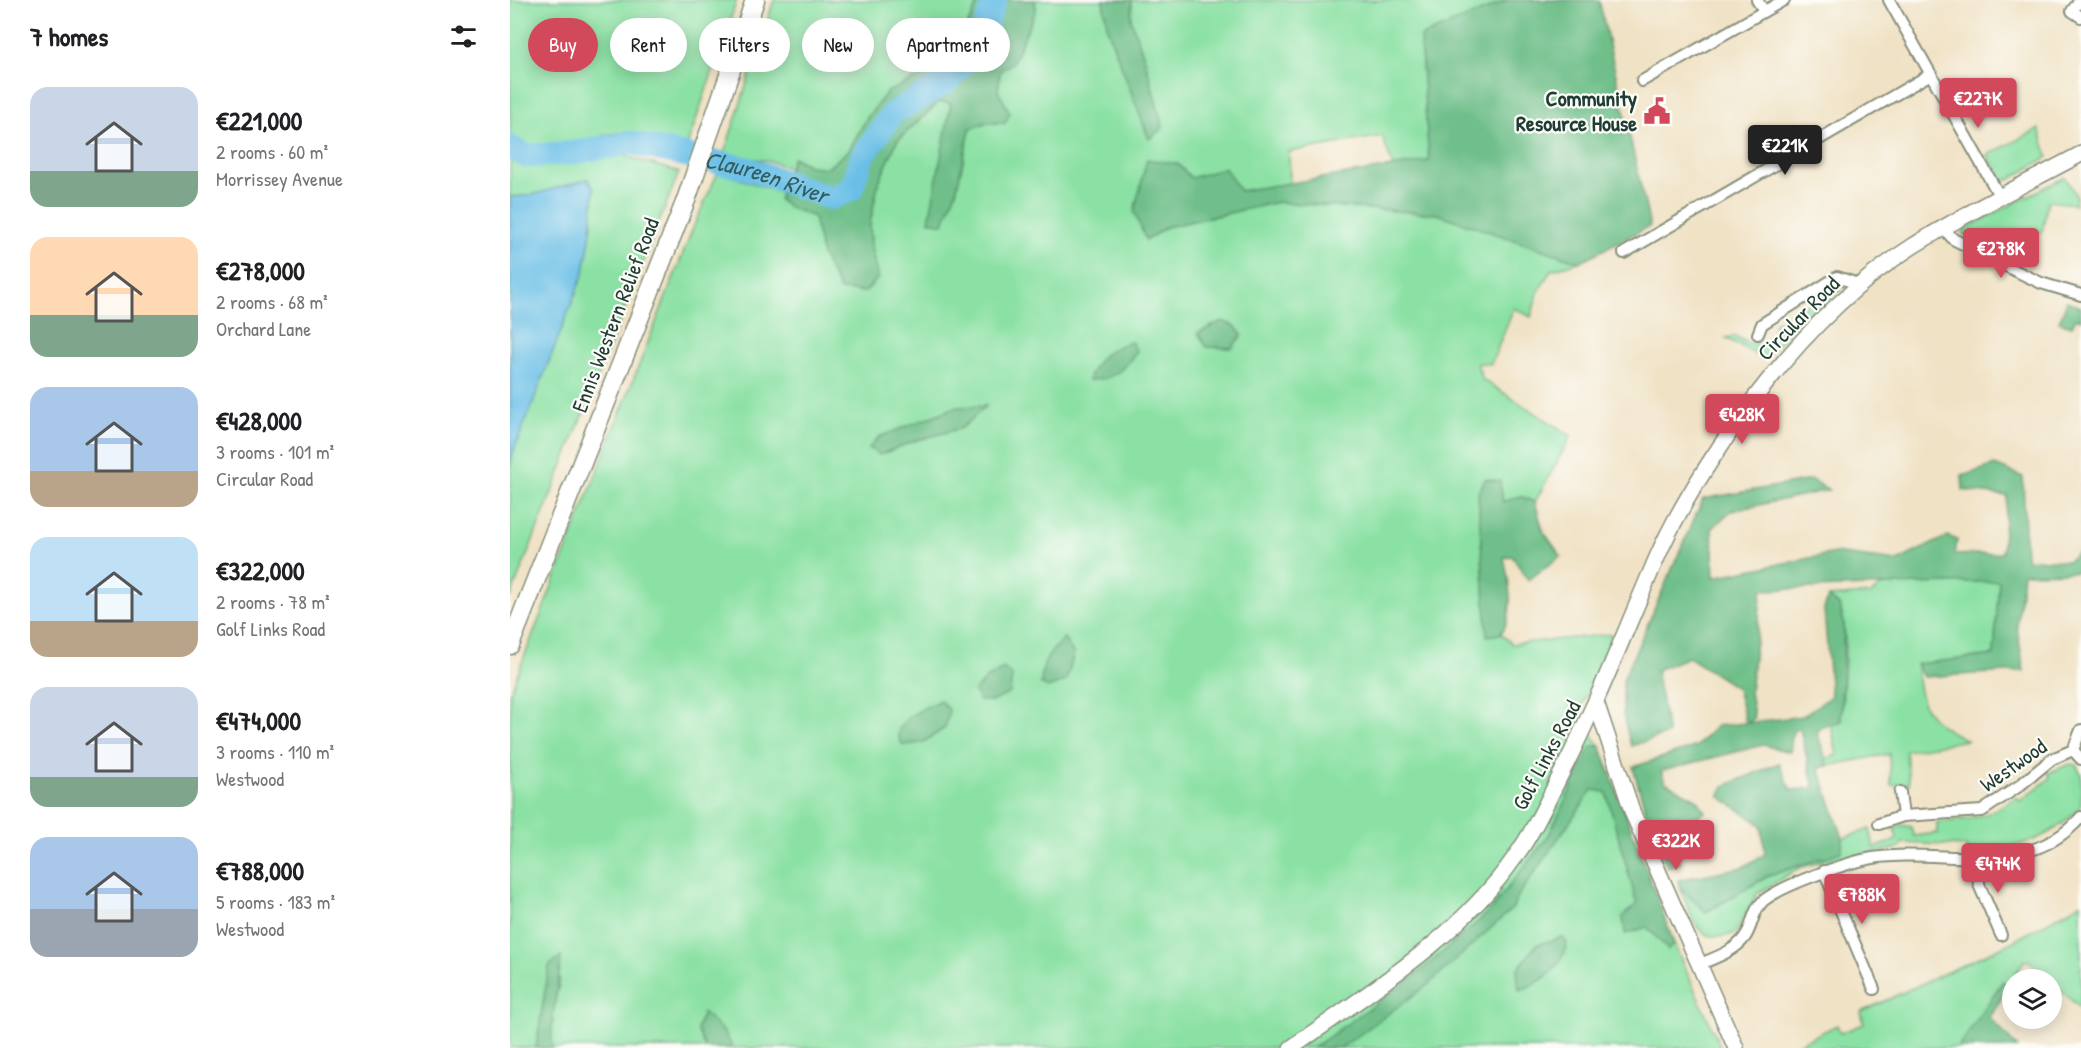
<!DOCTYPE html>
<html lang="en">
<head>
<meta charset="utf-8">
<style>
	:root { --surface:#fff; --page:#f6f6f6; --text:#202124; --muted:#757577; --accent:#d1495b }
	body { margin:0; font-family:"Patrick Hand",sans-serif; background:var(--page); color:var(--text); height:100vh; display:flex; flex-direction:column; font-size:22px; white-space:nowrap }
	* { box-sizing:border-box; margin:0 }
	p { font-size:20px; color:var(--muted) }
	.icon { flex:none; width:33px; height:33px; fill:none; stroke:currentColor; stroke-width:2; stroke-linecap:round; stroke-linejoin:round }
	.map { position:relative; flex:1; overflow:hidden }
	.side { display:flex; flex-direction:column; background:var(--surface); width:510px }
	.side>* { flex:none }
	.hud { position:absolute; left:18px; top:18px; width:570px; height:54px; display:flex; gap:12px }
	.buttons { position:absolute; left:1492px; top:969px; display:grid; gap:12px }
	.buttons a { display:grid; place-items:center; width:60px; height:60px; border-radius:50%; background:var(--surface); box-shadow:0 3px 15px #0003; font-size:30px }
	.price { position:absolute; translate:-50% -51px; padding:0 14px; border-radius:6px; background:var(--accent); color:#fff; font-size:20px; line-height:39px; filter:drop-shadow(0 2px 3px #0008) }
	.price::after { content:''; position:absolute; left:50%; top:36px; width:18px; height:14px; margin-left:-9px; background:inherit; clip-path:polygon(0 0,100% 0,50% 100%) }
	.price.active { background:#222; color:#fff }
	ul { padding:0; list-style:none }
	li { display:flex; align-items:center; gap:18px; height:150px; padding:0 30px }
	li span { display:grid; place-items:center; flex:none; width:168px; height:120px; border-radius:18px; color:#555 }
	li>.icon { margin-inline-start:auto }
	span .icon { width:72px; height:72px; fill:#fffc; stroke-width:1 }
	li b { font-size:26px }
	h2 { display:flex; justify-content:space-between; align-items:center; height:72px; padding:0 30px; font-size:26px }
	.chip { padding:0 21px; border-radius:27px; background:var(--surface); box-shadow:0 3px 15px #0003; font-size:21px; line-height:54px }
	.chip.active { background:var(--accent); color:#fff }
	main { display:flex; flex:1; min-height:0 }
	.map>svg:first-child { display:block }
	.green { fill:#8be1a4; stroke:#558f6c; stroke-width:1.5 }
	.forest { fill:#70bf8a; stroke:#487e5f; stroke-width:1.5 }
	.water { fill:#6bbfe7; stroke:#457e8e; stroke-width:1.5 }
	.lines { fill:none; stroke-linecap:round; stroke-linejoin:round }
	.river { stroke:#6bbfe7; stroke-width:24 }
	.street-casing { stroke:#88907c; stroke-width:14 }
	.secondary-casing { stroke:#88907c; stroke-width:18 }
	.primary-casing { stroke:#88907c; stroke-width:21 }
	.street { stroke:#fff; stroke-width:10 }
	.secondary { stroke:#fff; stroke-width:15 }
	.primary { stroke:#fff; stroke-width:18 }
	.labels { text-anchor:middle; stroke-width:4.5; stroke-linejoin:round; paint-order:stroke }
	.poi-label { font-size:22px; font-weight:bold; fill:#1f3d34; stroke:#fdfcf7; text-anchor:end }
	.street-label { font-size:22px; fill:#1f3d34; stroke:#fdfcf7 }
	.water-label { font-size:24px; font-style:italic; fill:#325e61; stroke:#fdfcf7 }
</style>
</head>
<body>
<main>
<section class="side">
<h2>7 homes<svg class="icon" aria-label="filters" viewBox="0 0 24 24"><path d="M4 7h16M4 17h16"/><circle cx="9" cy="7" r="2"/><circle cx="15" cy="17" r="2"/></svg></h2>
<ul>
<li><span style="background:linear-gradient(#c9d6e8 70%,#7fa58c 0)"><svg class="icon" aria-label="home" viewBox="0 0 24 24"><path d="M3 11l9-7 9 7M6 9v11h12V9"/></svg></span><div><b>€221,000</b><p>2 rooms · 60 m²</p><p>Morrissey Avenue</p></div></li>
<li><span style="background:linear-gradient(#ffd9b3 65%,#7fa58c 0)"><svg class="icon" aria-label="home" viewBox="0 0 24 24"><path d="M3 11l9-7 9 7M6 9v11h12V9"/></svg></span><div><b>€278,000</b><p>2 rooms · 68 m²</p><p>Orchard Lane</p></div></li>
<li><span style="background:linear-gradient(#a9c7e8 70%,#b9a48a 0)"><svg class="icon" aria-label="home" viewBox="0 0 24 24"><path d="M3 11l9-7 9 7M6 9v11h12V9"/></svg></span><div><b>€428,000</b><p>3 rooms · 101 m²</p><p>Circular Road</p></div></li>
<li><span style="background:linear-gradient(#bfe0f5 70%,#b9a48a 0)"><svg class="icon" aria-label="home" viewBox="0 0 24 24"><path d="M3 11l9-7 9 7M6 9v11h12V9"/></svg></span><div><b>€322,000</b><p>2 rooms · 78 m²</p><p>Golf Links Road</p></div></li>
<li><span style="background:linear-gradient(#c9d6e8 75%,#7fa58c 0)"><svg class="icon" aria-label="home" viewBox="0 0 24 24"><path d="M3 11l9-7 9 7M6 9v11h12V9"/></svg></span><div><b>€474,000</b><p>3 rooms · 110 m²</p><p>Westwood</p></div></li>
<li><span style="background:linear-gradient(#a9c7e8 60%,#9aa5b1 0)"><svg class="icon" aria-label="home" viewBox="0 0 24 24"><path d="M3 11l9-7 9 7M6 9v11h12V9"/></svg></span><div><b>€788,000</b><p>5 rooms · 183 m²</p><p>Westwood</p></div></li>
</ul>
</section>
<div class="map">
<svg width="1571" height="1048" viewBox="0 0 1571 1048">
	<rect width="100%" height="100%" fill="#fdfcf7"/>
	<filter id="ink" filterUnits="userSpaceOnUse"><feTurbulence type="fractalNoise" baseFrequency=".0167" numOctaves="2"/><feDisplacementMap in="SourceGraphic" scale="12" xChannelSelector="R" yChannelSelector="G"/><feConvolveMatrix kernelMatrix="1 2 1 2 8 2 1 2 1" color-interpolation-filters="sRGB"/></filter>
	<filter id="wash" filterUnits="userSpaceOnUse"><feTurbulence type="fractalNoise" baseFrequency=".008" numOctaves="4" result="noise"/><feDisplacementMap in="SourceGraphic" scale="24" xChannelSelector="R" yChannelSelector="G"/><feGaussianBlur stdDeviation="1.35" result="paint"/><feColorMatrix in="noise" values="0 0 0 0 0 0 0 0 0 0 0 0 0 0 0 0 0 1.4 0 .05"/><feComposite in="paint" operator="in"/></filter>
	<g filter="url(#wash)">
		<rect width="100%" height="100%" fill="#f0e2c5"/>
		<g class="green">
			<path d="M0 0H227L177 146 117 132 93 135 84 153 108 154 169 172 0 598Z"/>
			<path d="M264 0H469L450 42 410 77 377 92 357 118 339 150 317 168 299 166 283 157 279 168 259 161 214 154Z"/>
			<path d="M525 0H593L598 31 635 60 621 20 622 0H998L910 37 919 161 883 167 872 136 779 152 780 183 729 191 681 178 668 164 636 240 656 227 768 202 928 214 1069 262 1041 270 1028 293 1021 317 1004 308 981 364 967 363 972 379 1061 436 1025 502 1033 531 1002 556 994 557 991 634 1002 644 1102 634 1068 715 1090 746 1164 944 1211 1048H39L40 1021 50 980 39 966 26 1048H0V693L183 228 208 172 270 192 269 199 279 207 304 217 312 255 368 278 361 247 360 223 368 184 387 141 429 102 441 103 437 132 446 192 460 129 474 123H495L488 91 490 71 503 62 526 10Z"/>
			<path d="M1529 129 1538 157 1499 180H1493L1477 155Z"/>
			<path d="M1555 177 1566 195 1565 204 1538 201 1532 232 1524 237 1504 262 1453 234 1454 229Z"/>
			<path d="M1332 289 1312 307 1304 308 1254 359 1216 338 1224 336C1239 344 1247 348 1263 339L1265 323 1314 295Z"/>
			<path d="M1489 581 1484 655 1407 664C1409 709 1417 720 1457 740L1396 751 1399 784 1381 785 1379 754 1318 766 1315 759 1327 755 1321 724 1331 721C1332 695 1341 627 1329 606 1327 603 1321 600 1318 597L1361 594 1372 585Z"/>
			<path d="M1560 764 1566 765 1571 774V806C1538 843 1504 849 1456 851V846L1392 843 1390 848 1321 859 1289 868 1247 894 1226 933C1185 947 1184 919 1170 888L1196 912 1258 876 1331 852 1333 838 1360 829 1364 848 1387 840 1385 829 1392 825 1402 827 1404 836 1427 833V822C1462 820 1477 817 1506 797L1510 801 1540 778 1538 773Z"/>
			<path d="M1571 903V1009L1518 960 1513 962 1497 988 1493 982 1448 1048H1290L1288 1044 1327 1025 1330 1033 1354 1024 1351 1012 1502 942Z"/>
		</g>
		<g class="forest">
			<path d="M469 0H525L526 10 503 62 490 71 488 91 500 113 495 123H474L460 129 446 192 433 224 419 221 441 103 429 102 387 141 368 184 360 223 361 247 368 278 355 292 330 290 312 255 304 217 279 207 269 199 283 157 299 166 318 168 339 150 357 118 377 92 410 77 450 42Z"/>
			<path d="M593 0H622L621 20 635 60 653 128 639 139 598 31Z"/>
			<path d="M998 0H1089L1140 226 1069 262 927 214 768 202 656 227 636 240 624 212 637 159 668 164 681 178 715 168 730 191 919 161 910 37Z"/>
			<path d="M1557 301 1571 307V320L1566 318 1562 326 1549 322Z"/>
			<path d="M712 321 725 326 732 335 722 348 696 347 688 333Z"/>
			<path d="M621 342 627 351C613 370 603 381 578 380 587 357 597 349 621 342Z"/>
			<path d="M476 406 452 428 404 441 370 455 359 448 369 437 446 407Z"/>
			<path d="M1485 465 1513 477 1516 559 1558 561 1571 550V572L1513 573 1507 627 1514 671 1413 677 1407 664 1484 655 1489 581 1252 590 1240 691 1244 718 1238 723 1293 716 1321 696 1314 609 1318 597 1329 606 1334 624 1331 721 1313 727 1307 732 1318 766 1309 768 1333 838 1331 852 1258 876 1196 912 1170 888 1168 880 1233 867 1255 854 1251 825 1209 796 1214 786 1269 763 1281 790 1304 788 1290 729 1283 731 1280 752 1253 745 1151 771 1155 782 1188 800 1195 812C1168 826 1167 835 1170 864L1157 867 1137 817 1123 767 1187 746 1206 726 1236 723 1227 688 1179 657 1146 670 1158 734 1121 746 1113 715V680L1193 499 1301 480 1319 490 1221 511 1202 528 1204 577 1325 553 1387 561 1438 536 1447 540 1445 555 1492 553 1497 496 1453 490 1452 476Z"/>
			<path d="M975 479 990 481 993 502 1010 496 1025 502 1033 531 1051 556 1018 580 1002 556 994 557C999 584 1006 610 991 634L977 636 968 493Z"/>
			<path d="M554 638 564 654 556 681 538 688 531 684C531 663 539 653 554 638Z"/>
			<path d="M494 668 502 676 500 693 483 701H470L464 691 476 679Z"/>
			<path d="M430 700 439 710 435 728 412 743 393 745C375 723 415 708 430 700Z"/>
			<path d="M1081 746H1090L1164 944 1158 950 1137 927 1115 934 1113 916 1127 904 1096 792 1082 790 1006 899 1003 908 919 984 849 1035 830 1048H803L906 975 978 913 1039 835Z"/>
			<path d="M1052 937 1057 943C1052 967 1032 984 1009 990L1007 970 1026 945Z"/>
			<path d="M51 956C49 987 40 1016 42 1048H26L39 966Z"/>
			<path d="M1493 981 1497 988 1480 1018 1508 1048H1448Z"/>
			<path d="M193 1012 214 1032 223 1048H195L187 1029Z"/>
		</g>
		<path class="water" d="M78 179 84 189 81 233 74 272 3 453 0 469V197L22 195Z"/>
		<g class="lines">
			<path class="river" id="s1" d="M0 147 16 156 60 153 120 143 239 169 321 198 341 189 352 157 383 113 440 80 467 47 485 0"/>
		</g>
	</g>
	<g filter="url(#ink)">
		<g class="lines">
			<defs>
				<g id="street">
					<path d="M1247 0 1254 11"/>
					<path d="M1379 0 1490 197"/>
					<path d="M1570 0 1562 11 1571 17"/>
					<path d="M1132 81 1274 0"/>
					<path d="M1434 228 1443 239 1506 271 1531 283 1571 295"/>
					<path d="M1114 253 1421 74"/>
					<path d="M1248 334 1252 324 1327 277 1351 285"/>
					<path d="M1571 730 1563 750 1571 759"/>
					<path d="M1390 792 1393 816"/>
					<path d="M1369 824 1393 816 1472 811 1509 786 1542 759 1563 750"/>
					<path d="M1464 860 1470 887 1491 935"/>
					<path d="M1314 871 1364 989"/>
					<path d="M1188 965C1204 958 1224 952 1235 937 1243 926 1242 911 1253 901 1272 885 1338 862 1363 858 1435 847 1515 881 1571 817"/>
				</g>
				<g id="secondary">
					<path d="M1086 702 1123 814 1226 1048"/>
					<path d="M781 1048C859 992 949 938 1005 857 1023 832 1036 804 1050 776 1086 706 1114 634 1145 562 1166 512 1198 463 1229 419 1276 354 1335 289 1403 246 1457 212 1515 184 1571 154"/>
				</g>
				<path id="primary" d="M0 645 176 200 245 0"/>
			</defs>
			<use href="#street" class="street-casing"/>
			<use href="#secondary" class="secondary-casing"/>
			<use href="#primary" class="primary-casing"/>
			<use href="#street" class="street"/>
			<use href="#secondary" class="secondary"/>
			<use href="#primary" class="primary"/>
		</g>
	</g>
	<defs>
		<symbol id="civic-bare" viewBox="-9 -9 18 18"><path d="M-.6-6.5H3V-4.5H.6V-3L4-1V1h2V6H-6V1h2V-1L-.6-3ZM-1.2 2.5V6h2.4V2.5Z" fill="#d1495b" stroke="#fdfcf7" stroke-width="2.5" paint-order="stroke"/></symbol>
	</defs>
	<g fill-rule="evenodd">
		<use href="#civic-bare" x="1128" y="92" width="38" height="38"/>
	</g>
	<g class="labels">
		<g class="poi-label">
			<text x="1127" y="106">Community<tspan x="1127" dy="25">Resource House</tspan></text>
		</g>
		<g class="street-label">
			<text transform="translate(105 315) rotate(-69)" y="8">Ennis Western Relief Road</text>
			<text transform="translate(1288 318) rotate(-46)" y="8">Circular Road</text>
			<text transform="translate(1036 755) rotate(-62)" y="8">Golf Links Road</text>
			<text transform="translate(1503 765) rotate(-35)" y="8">Westwood</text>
		</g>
		<g class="water-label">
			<text dy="8" stroke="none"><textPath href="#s1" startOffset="264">Claureen River</textPath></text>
		</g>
	</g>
</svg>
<div class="buttons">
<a><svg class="icon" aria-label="layers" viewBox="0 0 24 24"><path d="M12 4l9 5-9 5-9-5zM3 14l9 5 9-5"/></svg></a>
</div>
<b class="price" style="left:1468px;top:129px">€227K</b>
<b class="price active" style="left:1275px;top:176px">€221K</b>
<b class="price" style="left:1491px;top:279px">€278K</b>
<b class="price" style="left:1232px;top:445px">€428K</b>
<b class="price" style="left:1166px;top:871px">€322K</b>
<b class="price" style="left:1488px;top:894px">€474K</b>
<b class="price" style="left:1352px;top:925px">€788K</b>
<div class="hud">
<a class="chip active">Buy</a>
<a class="chip">Rent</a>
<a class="chip">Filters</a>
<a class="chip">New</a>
<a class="chip">Apartment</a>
</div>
</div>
</main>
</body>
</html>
